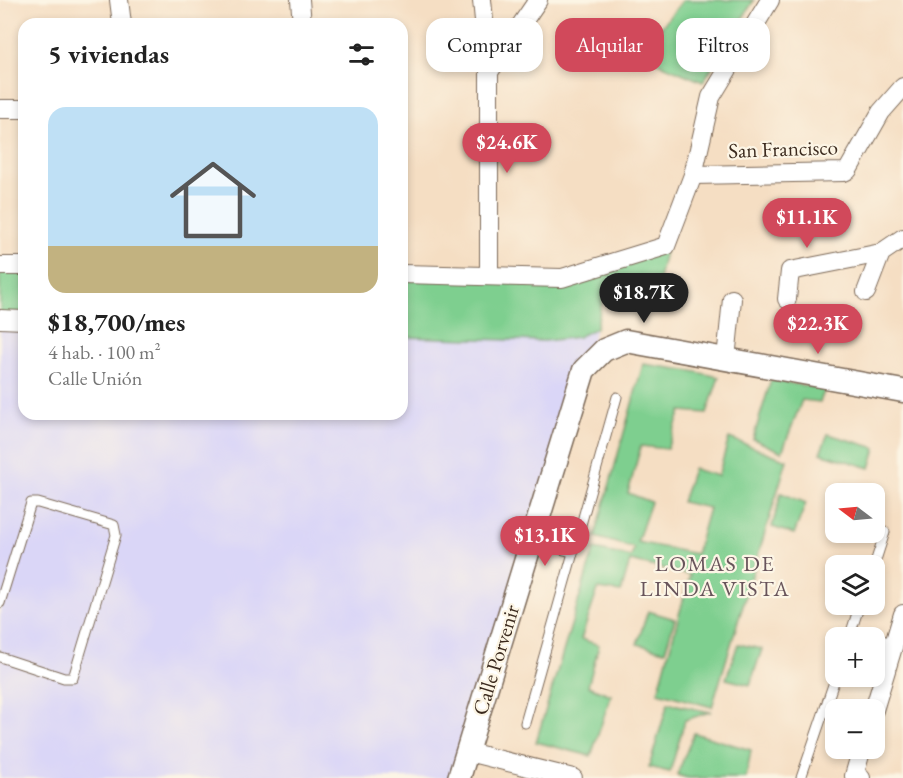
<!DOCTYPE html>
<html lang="es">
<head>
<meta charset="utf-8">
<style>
	:root { --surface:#fff; --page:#f6f6f6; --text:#222; --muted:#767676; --line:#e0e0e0; --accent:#d1495b }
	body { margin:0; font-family:"EB Garamond",serif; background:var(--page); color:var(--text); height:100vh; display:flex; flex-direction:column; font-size:22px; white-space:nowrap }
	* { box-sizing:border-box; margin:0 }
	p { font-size:20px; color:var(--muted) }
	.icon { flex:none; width:33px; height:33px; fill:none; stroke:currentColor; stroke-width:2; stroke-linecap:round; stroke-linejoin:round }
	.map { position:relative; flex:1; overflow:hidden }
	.drawer { position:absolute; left:18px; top:18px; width:390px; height:402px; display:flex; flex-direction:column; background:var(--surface); border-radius:18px; box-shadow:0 3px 9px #0003 }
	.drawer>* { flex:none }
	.guide { position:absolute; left:426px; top:18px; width:387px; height:54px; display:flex; gap:12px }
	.needle { width:39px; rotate:286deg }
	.buttons { position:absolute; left:825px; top:483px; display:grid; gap:12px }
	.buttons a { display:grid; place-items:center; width:60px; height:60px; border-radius:12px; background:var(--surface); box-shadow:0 3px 9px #0003; font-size:30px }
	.price { position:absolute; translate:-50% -51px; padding:0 14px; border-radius:21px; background:var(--accent); color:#fff; font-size:20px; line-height:39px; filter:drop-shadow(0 2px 3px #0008) }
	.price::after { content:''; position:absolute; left:50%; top:36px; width:18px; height:14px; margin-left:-9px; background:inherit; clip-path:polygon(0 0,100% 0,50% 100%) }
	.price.on { background:#222; color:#fff }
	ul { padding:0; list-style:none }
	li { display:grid; align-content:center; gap:12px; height:318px; padding:0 30px }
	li+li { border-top:2px solid var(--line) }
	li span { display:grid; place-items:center; height:186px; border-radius:18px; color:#555 }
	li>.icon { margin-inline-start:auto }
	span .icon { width:108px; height:108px; fill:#fffc; stroke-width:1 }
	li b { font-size:26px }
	h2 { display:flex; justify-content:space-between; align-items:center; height:72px; padding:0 30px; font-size:26px }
	.pill { padding:0 21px; border-radius:18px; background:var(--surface); box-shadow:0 3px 9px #0003; font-size:21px; line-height:54px }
	.pill.on { background:var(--accent); color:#fff }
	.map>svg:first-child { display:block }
	.built { fill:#dad6f7 }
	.green { fill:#7ecf8f; stroke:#5c7c56; stroke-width:1.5 }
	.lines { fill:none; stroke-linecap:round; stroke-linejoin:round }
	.service-casing { stroke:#7c6958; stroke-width:11 }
	.minor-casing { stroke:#7c6958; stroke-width:20 }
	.tertiary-casing { stroke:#7c6958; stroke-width:25 }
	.service { stroke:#fff; stroke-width:9 }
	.minor { stroke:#fff; stroke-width:18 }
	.tertiary { stroke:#fff; stroke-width:22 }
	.labels { text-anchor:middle; stroke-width:4.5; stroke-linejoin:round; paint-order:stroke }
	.street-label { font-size:21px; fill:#3b2a1e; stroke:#fcf5e5 }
	.neighbourhood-label { font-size:22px; letter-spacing:1.5px; fill:#68545b; stroke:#fcf5e5 }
</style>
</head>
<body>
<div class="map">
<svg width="903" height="778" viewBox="0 0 903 778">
	<rect width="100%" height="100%" fill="#fcf5e5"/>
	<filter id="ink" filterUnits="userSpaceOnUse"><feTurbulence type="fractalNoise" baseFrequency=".0167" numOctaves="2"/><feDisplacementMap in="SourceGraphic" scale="12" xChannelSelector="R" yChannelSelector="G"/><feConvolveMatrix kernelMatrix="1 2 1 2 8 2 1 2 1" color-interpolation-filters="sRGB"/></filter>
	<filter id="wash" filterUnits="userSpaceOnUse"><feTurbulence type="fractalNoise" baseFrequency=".008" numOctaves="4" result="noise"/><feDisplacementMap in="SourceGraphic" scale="24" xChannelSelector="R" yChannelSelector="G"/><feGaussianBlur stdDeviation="1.35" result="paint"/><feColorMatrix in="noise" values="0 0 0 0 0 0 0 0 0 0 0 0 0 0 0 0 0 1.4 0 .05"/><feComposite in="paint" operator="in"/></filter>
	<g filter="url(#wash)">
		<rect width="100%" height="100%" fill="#f5dec3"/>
		<path class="built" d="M0 325 24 326V414H402V337L545 341 578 337 596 328 459 778H0Z"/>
		<g class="green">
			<path d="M683 0H754L703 82 639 55Z"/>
			<path d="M666 246 656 294 605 291 596 328 578 337 545 341 402 337V274L562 278Z"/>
			<path d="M0 266H24V326L0 325Z"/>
			<path d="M643 364 692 371 719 377 707 413 681 411 667 449 641 446 628 493 651 502 637 542 696 554 709 508 682 502 693 469 718 476 729 438 787 460 712 707 658 692 690 575 630 561 621 592 598 589 581 639 599 645 588 686 611 695 591 756 536 742 594 549 631 557 634 548 595 537Z"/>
			<path d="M771 380 825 389 820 402 802 400 782 452 753 439Z"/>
			<path d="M828 434 876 448 870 468 820 453Z"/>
			<path d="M781 493 806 503 794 534 772 527Z"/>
			<path d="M648 611 675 619 665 651 637 644Z"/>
			<path d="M738 644 762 649 750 685 726 679Z"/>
			<path d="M668 703 710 712 685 720 670 772 649 767Z"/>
			<path d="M694 733 751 750 746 778H688L677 775Z"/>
		</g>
	</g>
	<g filter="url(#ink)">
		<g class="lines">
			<defs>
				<g id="service">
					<path d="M536 526 577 535"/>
					<path d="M532 542 572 552"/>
					<path d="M874 566 885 532"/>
					<path d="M0 603 31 503H38L114 525 116 535 73 678H64L0 657"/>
					<path d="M851 632 873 638"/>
					<path d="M849 638 860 604"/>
					<path d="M874 638 894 643"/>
					<path d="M525 723 617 397"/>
					<path d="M801 778 836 676"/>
				</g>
				<g id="minor">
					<path d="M119 0 122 24"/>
					<path d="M300 0 302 24"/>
					<path d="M482 0 489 72V276"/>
					<path d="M489 72 538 0"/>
					<path d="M0 109H24"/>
					<path d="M693 175 844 172 848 170 881 112 903 87"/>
					<path d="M0 266H24"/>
					<path d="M402 274 562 278 666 246 693 175 711 97 770 0"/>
					<path d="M866 292 881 253 903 238"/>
					<path d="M787 299 790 271 881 253"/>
					<path d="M0 319 24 320"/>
					<path d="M726 359 732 299"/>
					<path d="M874 710 903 614"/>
					<path d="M468 752 573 778"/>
					<path d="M861 778 854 776 862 748"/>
				</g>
				<path id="tertiary" d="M459 778 584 370 604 350 626 341 903 391"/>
			</defs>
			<use href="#service" class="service-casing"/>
			<use href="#minor" class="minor-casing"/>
			<use href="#tertiary" class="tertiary-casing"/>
			<use href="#service" class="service"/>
			<use href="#minor" class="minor"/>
			<use href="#tertiary" class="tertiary"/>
		</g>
	</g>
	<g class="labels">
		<g class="street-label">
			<text transform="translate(783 149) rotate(-2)" y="7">San Francisco</text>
			<text transform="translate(496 660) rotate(-73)" y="7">Calle Porvenir</text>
		</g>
		<g class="neighbourhood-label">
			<text x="715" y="571">LOMAS DE<tspan x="715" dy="25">LINDA VISTA</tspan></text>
		</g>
	</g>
</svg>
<div class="buttons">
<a><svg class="needle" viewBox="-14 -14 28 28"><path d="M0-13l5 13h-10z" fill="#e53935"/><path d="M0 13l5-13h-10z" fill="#767676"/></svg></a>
<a><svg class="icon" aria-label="layers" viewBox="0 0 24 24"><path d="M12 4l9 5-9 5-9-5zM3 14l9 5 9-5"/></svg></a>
<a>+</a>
<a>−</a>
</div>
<b class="price" style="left:507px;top:174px">$24.6K</b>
<b class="price" style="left:807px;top:249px">$11.1K</b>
<b class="price on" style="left:644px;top:324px">$18.7K</b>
<b class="price" style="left:818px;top:355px">$22.3K</b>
<b class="price" style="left:545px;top:567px">$13.1K</b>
<div class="guide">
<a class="pill">Comprar</a>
<a class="pill on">Alquilar</a>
<a class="pill">Filtros</a>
</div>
<section class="drawer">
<h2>5 viviendas<svg class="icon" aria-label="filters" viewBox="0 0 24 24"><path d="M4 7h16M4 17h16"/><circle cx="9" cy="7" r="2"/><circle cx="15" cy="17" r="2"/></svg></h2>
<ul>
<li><span style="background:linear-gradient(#bfe0f5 75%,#c2b280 0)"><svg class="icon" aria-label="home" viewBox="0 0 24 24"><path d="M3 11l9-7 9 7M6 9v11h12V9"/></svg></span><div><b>$18,700/mes</b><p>4 hab. · 100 m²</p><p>Calle Unión</p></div></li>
</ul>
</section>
</div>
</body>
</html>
